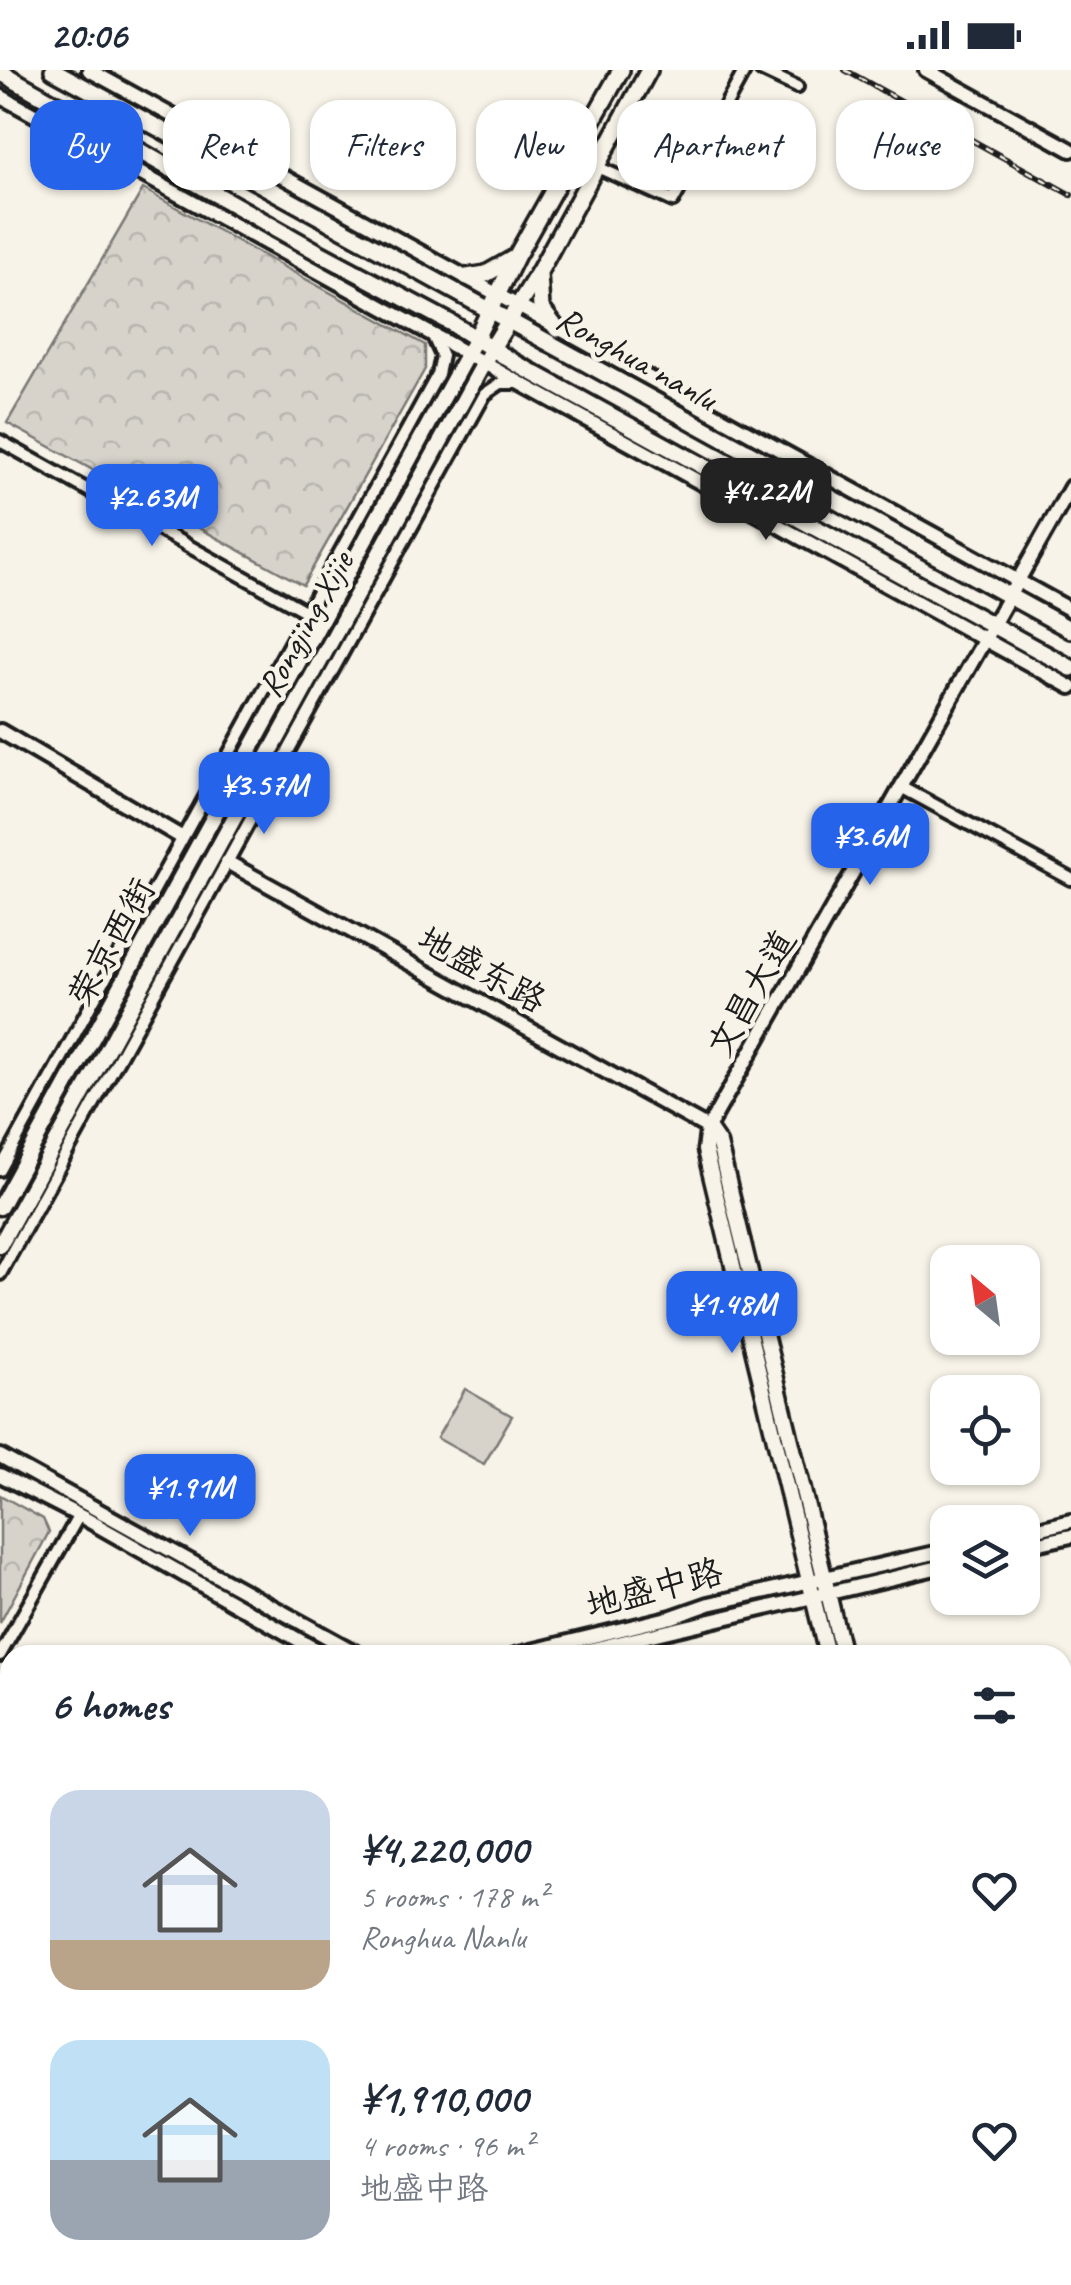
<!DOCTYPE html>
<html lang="en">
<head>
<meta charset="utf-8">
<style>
	:root { --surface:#fff; --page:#f6f6f7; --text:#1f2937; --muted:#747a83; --accent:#2563eb }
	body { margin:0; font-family:Caveat,"LXGW WenKai TC",sans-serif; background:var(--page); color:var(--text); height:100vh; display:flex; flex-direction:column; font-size:38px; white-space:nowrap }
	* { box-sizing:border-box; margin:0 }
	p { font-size:32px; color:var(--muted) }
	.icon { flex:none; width:55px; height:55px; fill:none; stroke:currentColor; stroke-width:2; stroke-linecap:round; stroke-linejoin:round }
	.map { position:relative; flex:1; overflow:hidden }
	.sheet { position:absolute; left:0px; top:1575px; width:1072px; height:640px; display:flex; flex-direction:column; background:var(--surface); border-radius:30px 30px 0 0; box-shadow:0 2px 8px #0004 }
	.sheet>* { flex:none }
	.guide { position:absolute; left:30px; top:30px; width:1012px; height:90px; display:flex; gap:20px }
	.needle { width:65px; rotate:331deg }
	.buttons { position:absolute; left:930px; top:1175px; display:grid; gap:20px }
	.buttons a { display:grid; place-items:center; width:110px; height:110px; border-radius:20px; background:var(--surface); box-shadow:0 2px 8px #0004; font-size:50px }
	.price { position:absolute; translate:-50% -85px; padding:0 22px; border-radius:20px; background:var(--accent); color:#fff; font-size:32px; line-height:65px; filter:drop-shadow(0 2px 5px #0008) }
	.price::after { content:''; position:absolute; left:50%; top:60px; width:30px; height:22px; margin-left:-15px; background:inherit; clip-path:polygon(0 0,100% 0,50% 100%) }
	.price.active { background:#222; color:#fff }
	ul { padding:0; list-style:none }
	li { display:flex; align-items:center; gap:30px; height:250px; padding:0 50px }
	li span { display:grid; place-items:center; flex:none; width:280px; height:200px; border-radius:30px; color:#555 }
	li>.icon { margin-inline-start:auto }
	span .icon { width:120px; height:120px; fill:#fffc; stroke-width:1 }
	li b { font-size:42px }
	h2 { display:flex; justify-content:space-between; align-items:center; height:120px; padding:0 50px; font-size:42px }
	.pill { padding:0 35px; border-radius:30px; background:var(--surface); box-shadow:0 2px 8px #0004; font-size:35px; line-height:90px }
	.pill.active { background:var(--accent); color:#fff }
	.status { display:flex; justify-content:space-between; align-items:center; height:70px; padding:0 50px; background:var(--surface); direction:ltr }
	.status svg { height:28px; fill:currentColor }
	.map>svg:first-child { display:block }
	.green { fill:#d7d3cb; stroke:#7a7874; stroke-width:2.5 }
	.park { fill:url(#park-crowns); stroke:#7a7874; stroke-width:2.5 }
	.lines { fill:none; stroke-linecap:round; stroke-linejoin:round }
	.minor-casing { stroke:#1c1c1c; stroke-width:18 }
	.tertiary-casing { stroke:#1c1c1c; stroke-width:20 }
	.secondary-casing { stroke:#1c1c1c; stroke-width:21 }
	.primary-casing { stroke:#1c1c1c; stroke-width:22 }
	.minor { stroke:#f7f3e8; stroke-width:10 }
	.tertiary { stroke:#f7f3e8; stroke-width:12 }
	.secondary { stroke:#f7f3e8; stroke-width:14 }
	.primary { stroke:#f7f3e8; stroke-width:15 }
	.rail-casing { stroke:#1c1c1c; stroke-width:6 }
	.rail { stroke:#f7f3e8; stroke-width:2.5; stroke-dasharray:8; stroke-linecap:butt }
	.labels { text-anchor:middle; stroke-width:9; stroke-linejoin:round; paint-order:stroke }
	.street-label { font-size:35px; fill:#1c1c1c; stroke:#f7f3e8 }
</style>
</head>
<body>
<div class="status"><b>20:06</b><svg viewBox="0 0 49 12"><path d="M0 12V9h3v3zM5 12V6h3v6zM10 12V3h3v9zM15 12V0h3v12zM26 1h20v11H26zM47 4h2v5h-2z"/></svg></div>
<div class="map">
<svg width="1071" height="2215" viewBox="0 0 1071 2215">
	<defs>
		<pattern id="park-crowns" width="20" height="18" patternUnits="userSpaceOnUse" patternTransform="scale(2.5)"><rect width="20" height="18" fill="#d7d3cb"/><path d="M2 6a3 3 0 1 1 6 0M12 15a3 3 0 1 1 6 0" fill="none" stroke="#b8b5ae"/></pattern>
	</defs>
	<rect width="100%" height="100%" fill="#f7f3e8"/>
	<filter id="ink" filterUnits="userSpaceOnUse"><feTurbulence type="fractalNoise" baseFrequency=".01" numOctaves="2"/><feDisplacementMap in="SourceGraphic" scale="20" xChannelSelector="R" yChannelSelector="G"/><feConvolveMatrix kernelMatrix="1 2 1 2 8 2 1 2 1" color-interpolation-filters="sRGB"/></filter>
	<g filter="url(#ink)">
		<path class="green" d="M465 1319 512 1346 484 1394 437 1368Z"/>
		<g class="park">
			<path d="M143 119 425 275V299L303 515 7 353Z"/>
			<path d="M0 1425 43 1449 49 1462 0 1553Z"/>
		</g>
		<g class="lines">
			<defs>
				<g id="minor">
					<path d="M761 0 797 17"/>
					<path d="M595 96 673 131 745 0"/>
					<path d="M0 371 323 551"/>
					<path d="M903 718 1071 809"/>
					<path d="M0 1100 438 304 442 286 432 264"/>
					<path d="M0 1204 485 324 501 313H516"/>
					<path d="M0 1585 79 1445"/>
				</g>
				<g id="tertiary">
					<path d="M89 0 1071 540"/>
					<path d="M926 0 1071 80"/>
					<path d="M0 26 1071 617"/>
					<path d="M0 661 181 767"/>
					<path d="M227 792 708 1058 1071 417"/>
					<path d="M0 1386 360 1585"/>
					<path d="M0 1405 86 1449 325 1585"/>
					<path d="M1022 1463 1071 1451"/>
					<path d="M1022 1477 1071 1466"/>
					<path d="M515 1585 672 1547 709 1534 948 1480"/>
					<path d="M567 1585 948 1495"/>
					<path d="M1062 2080 1071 2078"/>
					<path d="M0 2124 10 2129"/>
					<path d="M546 2205 549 2215"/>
					<path d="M75 2215 80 2205"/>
				</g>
				<g id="secondary">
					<path d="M708 1058 719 1074 843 1585"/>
					<path d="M708 1058 705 1080 827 1585"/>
					<path d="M0 1137 476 268"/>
					<path d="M0 1175 492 278"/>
					<path d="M978 2205 980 2215"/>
					<path d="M995 2205 997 2215"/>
				</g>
				<g id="primary">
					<path d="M53 0 1071 560"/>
					<path d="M0 2 316 181 451 253 517 294 1071 598"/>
					<path d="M539 204 541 238 557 259"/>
					<path d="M467 207 486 204 514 188"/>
					<path d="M476 268 517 185 621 0"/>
					<path d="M492 278 539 202 649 0"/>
				</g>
			</defs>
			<use href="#minor" class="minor-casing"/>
			<use href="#tertiary" class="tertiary-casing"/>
			<use href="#secondary" class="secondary-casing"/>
			<use href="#primary" class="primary-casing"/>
			<use href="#minor" class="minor"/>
			<use href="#tertiary" class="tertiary"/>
			<use href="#secondary" class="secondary"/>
			<use href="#primary" class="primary"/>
			<defs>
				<path id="rail" d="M845 0 1071 125"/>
			</defs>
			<use href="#rail" class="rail-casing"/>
			<use href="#rail" class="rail"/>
		</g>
	</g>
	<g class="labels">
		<g class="street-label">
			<text transform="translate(637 288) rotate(29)" y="12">Ronghua nanlu</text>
			<text transform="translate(305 554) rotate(-61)" y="12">Rongjing Xijie</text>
			<text transform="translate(111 872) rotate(-61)" y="12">荣京西街</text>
			<text transform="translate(482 899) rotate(29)" y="12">地盛东路</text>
			<text transform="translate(751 923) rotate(-60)" y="12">文昌大道</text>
			<text transform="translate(654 1518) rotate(-15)" y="12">地盛中路</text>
		</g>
	</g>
</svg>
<div class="buttons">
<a><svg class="needle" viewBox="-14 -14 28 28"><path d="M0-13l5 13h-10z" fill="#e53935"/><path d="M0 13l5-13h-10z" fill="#747a83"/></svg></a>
<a><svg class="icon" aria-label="locate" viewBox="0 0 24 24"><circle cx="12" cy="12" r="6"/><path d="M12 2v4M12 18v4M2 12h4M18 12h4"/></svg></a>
<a><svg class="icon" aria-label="layers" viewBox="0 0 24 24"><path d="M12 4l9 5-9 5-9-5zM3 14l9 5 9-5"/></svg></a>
</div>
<b class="price active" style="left:766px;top:473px">¥4.22M</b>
<b class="price" style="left:152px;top:479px">¥2.63M</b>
<b class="price" style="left:264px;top:767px">¥3.57M</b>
<b class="price" style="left:870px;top:818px">¥3.6M</b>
<b class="price" style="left:732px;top:1286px">¥1.48M</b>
<b class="price" style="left:190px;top:1469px">¥1.91M</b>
<div class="guide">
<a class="pill active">Buy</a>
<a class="pill">Rent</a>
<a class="pill">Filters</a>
<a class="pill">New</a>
<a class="pill">Apartment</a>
<a class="pill">House</a>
</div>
<section class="sheet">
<h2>6 homes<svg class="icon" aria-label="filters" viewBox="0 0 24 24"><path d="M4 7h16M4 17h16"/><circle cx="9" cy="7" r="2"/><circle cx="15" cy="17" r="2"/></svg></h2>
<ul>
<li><span style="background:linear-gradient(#c9d6e8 75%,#b9a48a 0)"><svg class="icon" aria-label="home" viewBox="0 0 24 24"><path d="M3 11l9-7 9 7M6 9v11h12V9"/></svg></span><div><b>¥4,220,000</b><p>5 rooms · 178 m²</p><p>Ronghua Nanlu</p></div><svg class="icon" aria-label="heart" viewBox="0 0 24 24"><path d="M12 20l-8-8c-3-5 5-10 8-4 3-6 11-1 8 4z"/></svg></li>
<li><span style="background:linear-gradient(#bfe0f5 60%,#9aa5b1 0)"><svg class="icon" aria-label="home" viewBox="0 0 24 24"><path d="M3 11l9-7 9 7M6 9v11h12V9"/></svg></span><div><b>¥1,910,000</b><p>4 rooms · 96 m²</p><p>地盛中路</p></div><svg class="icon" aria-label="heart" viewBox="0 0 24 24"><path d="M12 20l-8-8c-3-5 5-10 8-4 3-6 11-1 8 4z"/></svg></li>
</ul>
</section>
</div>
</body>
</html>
